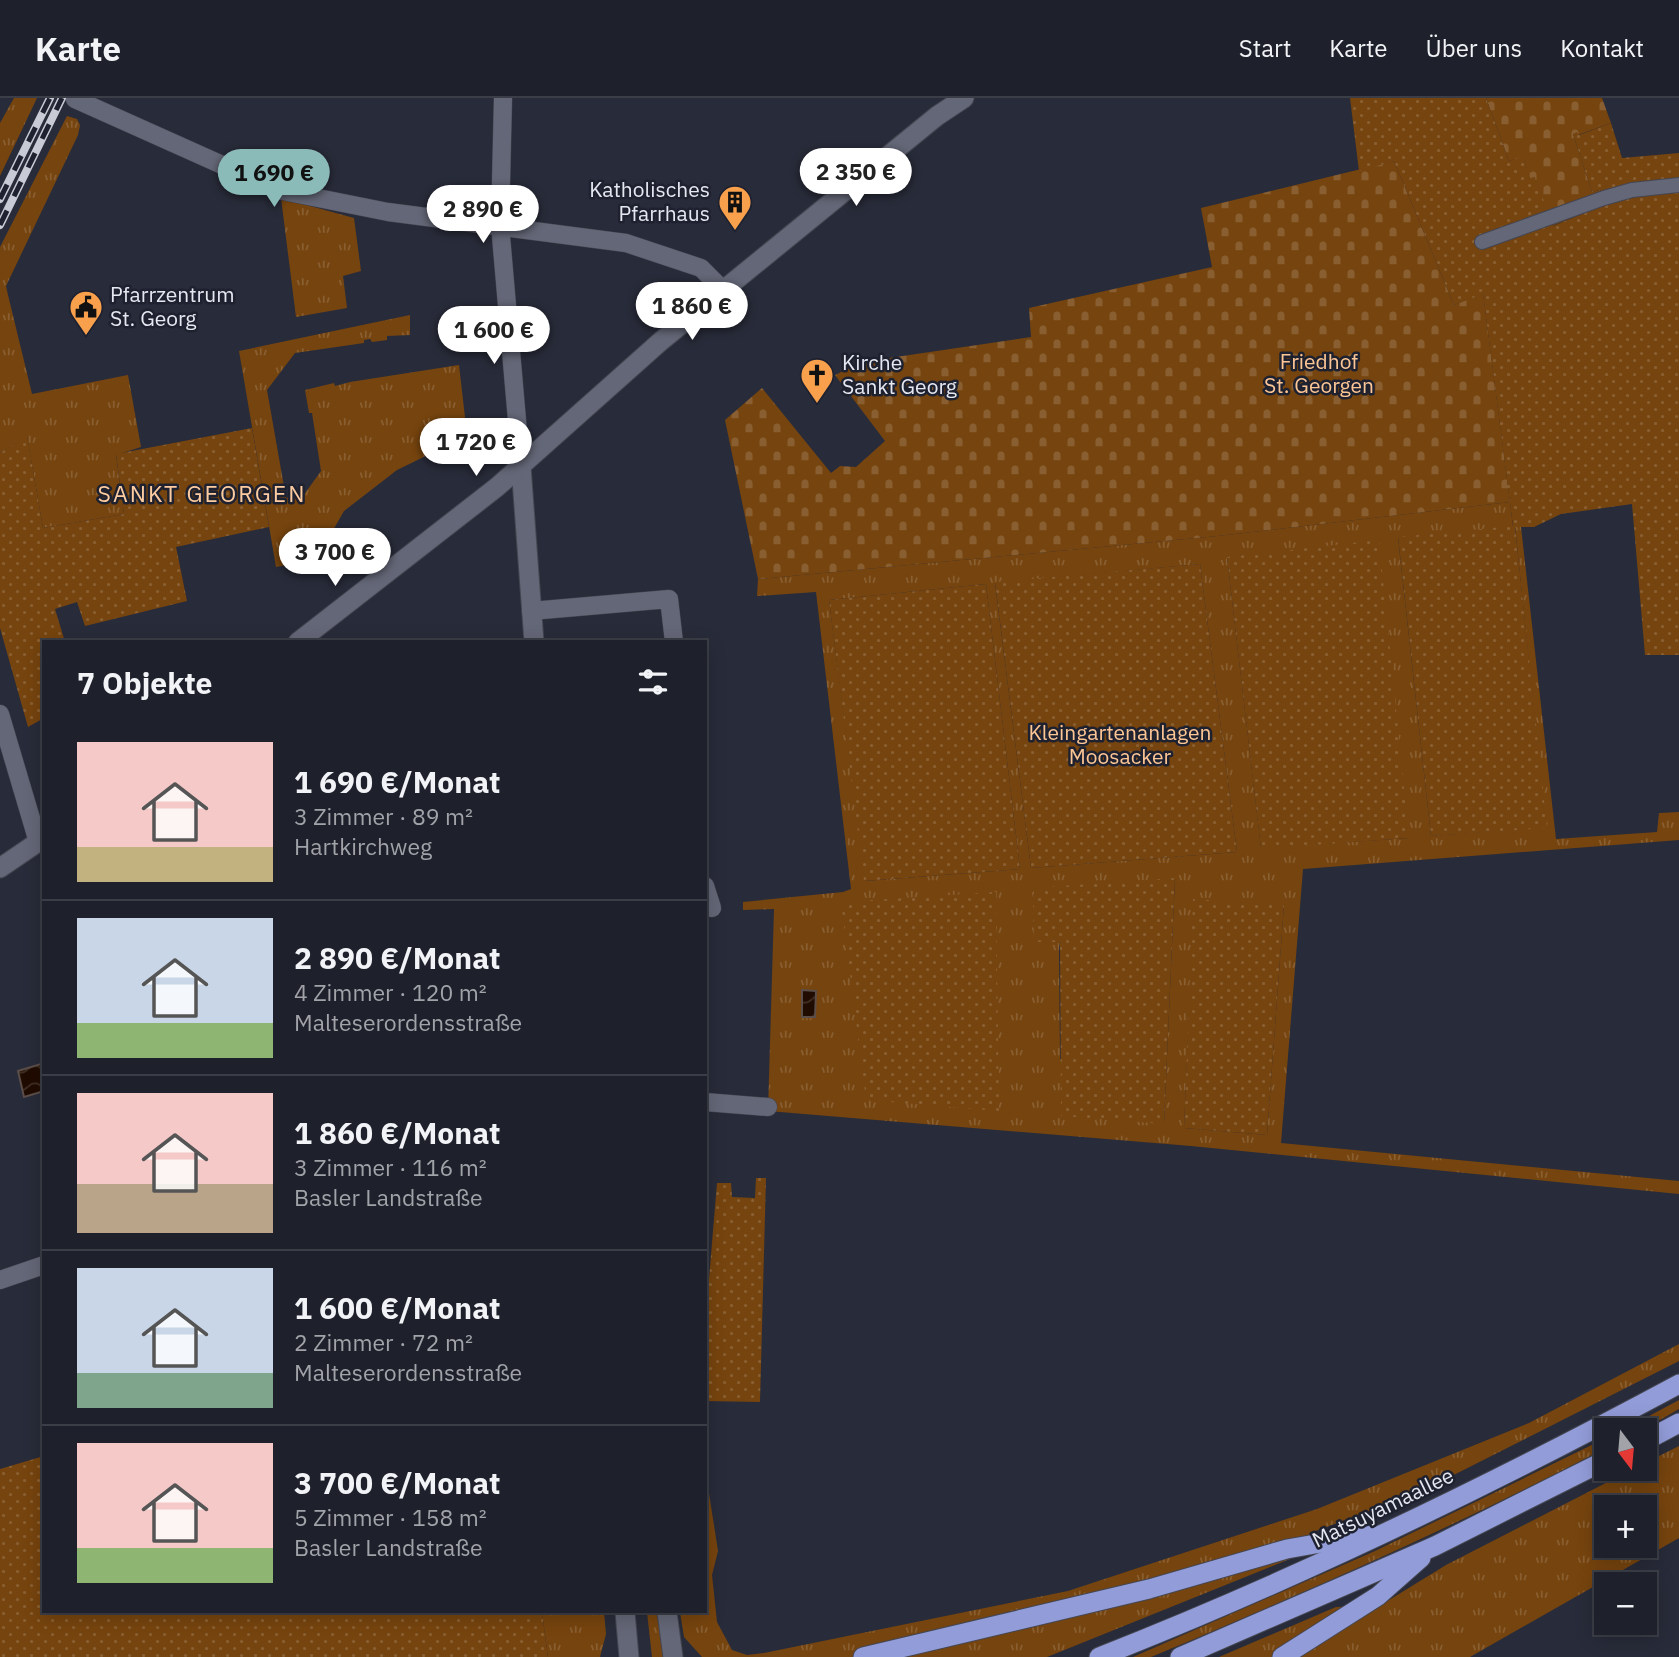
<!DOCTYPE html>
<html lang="de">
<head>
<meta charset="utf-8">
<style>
	:root { --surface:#1e202b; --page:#2b2d37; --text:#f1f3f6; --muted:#a1a3a9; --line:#3c3e47; --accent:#8bbbb9 }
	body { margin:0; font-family:"IBM Plex Sans",sans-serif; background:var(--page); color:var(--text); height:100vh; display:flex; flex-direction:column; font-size:26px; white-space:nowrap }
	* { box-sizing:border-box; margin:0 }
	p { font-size:23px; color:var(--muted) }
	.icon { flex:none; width:38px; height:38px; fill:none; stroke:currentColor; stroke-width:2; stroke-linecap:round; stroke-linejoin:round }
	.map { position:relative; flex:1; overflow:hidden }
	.details { position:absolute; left:42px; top:542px; width:665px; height:973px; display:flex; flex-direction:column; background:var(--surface); border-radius:0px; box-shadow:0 4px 18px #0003,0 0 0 2px var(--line) }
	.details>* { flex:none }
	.needle { width:46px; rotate:164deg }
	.tools { position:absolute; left:1594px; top:1320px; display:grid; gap:14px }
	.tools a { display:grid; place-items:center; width:63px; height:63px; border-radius:0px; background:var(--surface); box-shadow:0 4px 18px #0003,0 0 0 2px var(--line); font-size:35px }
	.price { position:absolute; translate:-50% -60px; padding:0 16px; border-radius:24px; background:#fff; color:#222; font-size:23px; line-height:46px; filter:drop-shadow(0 2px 4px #0008) }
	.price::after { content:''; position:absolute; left:50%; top:42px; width:21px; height:16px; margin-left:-10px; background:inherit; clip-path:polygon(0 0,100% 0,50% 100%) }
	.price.selected { background:var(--accent); color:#111 }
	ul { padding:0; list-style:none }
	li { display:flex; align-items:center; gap:21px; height:175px; padding:0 35px }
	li+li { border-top:2px solid var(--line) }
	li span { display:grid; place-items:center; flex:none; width:196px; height:140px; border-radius:0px; color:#555 }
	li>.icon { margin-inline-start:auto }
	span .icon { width:84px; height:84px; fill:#fffc; stroke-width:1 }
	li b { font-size:30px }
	h2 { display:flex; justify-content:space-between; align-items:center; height:84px; padding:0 35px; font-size:30px }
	header { display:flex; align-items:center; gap:42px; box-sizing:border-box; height:98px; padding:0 35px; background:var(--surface); border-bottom:2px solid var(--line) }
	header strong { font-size:33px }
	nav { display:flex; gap:38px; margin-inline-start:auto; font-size:24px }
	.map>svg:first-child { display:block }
	.grass { fill:url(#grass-tufts); fill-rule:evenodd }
	.cemetery { fill:url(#cemetery-stones) }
	.park { fill:url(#park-dots) }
	.water { fill:url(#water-waves); stroke:#5b4d48; stroke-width:2 }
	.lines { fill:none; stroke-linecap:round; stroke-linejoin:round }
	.pedestrian-casing { stroke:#444652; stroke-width:16 }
	.minor-casing { stroke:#444652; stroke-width:19 }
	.tertiary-casing { stroke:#444652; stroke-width:21 }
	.trunk-casing { stroke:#444652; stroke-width:21 }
	.pedestrian { stroke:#646777; stroke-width:14 }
	.minor { stroke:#646777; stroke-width:18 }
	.tertiary { stroke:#646777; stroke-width:19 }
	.trunk { stroke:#929cd8; stroke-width:19 }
	.rail-casing { stroke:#c8cad5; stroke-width:8 }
	.rail { stroke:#1e212f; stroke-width:5; stroke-dasharray:16; stroke-linecap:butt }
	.labels { text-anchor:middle; stroke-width:5; stroke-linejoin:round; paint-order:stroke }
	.poi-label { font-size:21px; fill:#e5e7f1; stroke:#1e212f; text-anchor:start }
	.park-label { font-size:21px; fill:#fdc695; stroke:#1e212f }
	.street-label { font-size:21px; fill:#e5e7f1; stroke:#1e212f }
	.neighbourhood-label { font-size:23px; letter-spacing:2px; fill:#fecca1; stroke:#1e212f }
</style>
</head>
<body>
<header>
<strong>Karte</strong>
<nav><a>Start</a><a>Karte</a><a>Über uns</a><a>Kontakt</a></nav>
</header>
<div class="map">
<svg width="1679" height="1559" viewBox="0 0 1679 1559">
	<defs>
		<pattern id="grass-tufts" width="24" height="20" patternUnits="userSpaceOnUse" patternTransform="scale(1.75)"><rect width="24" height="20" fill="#76440e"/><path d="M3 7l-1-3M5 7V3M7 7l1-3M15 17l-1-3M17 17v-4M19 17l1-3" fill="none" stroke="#895f32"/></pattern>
		<pattern id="cemetery-stones" width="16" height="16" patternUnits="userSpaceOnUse" patternTransform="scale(1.75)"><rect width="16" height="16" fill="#76440e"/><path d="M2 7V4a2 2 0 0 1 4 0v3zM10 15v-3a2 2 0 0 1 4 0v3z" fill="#895f32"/></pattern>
		<pattern id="park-dots" width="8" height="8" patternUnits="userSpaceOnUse" patternTransform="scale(1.75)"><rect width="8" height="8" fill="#76440e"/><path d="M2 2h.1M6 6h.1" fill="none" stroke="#895f32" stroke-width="1.8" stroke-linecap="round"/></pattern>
		<pattern id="water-waves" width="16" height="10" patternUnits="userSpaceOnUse" patternTransform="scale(1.75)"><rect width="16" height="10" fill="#200b00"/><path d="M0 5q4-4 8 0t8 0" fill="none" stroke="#402f26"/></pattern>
	</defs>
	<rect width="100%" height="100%" fill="#282b39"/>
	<g class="grass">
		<path d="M14 0H37L0 78V25Z"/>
		<path d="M67 18 77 21 80 27 78 37 6 188 8 197 32 296 128 277 141 349 116 357 124 416 43 430 27 338 0 355V149Z"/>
		<path d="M281 100 354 120 361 173 343 178 347 210 296 219Z"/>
		<path d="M410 217V237L387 238V242L372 244 370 241 364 242V245L295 255 267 292 286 400 303 398 321 373 312 315H309L305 292 334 285 335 288 350 284 459 267 466 328 436 353 397 372 344 413 332 434 322 445 293 466 276 469 239 253Z"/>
		<path d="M1510 404 1513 429 1398 440 1431 738 1546 729 1515 428 1521 429 1556 741 1657 734 1659 715 1679 714V742L1303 771 1281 1045 1679 1083V1096L1191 1048 768 1013 774 811 743 812V804L843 794 851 791 816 494 757 498 758 481 1218 438ZM1227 459 1409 740 1261 750ZM1200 466 1237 754 1031 770 995 485ZM986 486 1020 771 865 783 829 502ZM1175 781 1164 1026 1060 961 1059 851 1060 843ZM1284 807 1267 1037 1184 1030 1189 916Z"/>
		<path d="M1679 1246V1263L1418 1395 1310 1435 1290 1461 1047 1559H702L684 1539 680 1514H705V1370L718 1453 712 1477 717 1524 732 1552 747 1557 764 1555 1068 1493 1317 1411 1529 1325Z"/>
		<path d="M1679 1302V1311C1660 1322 1645 1332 1623 1332Z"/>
		<path d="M1606 1340V1350C1458 1427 1305 1495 1151 1559H1133L1375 1453Z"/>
		<path d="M1679 1348V1440L1470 1559H1219L1336 1509 1381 1507 1446 1467 1635 1370H1645V1365ZM1606 1409H1645V1447H1606Z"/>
		<path d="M542 1514H604L606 1536 600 1559H548Z"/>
		<path d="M647 1514H658L665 1559H652Z"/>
	</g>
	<g class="cemetery">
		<path d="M1486 0H1602L1611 25 1578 37 1573 36 1592 94 1600 92 1606 106 1552 128 1535 80 1530 81 1523 59 1509 63Z"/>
		<path d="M1394 63 1454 207 1483 195 1510 404 1218 438 758 481 725 322 762 290 831 375 840 368 856 369 885 343 835 277 862 264 1031 239 1029 210 1212 169 1201 110Z"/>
	</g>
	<g class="park">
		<path d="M1350 0H1486L1509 63 1523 58 1530 80 1535 79 1553 128 1606 106 1600 92 1592 94 1573 36 1577 34 1579 37 1611 25 1622 60 1679 55V557H1645L1632 406 1561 416 1534 429H1515L1547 730 1431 738 1398 439 1513 428 1483 196 1454 207 1394 63 1359 73Z"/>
		<path d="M252 330 269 429 176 449 187 503 85 528 77 504 55 511 65 544H44V620L28 629 0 530V355L27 337 43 430 124 416 116 356Z"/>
		<path d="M1379 442 1409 740 1261 751 1227 459Z"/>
		<path d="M1200 466 1237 754 1031 770 995 484Z"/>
		<path d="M986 486 1020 771 864 783 829 502Z"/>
		<path d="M1175 780 1164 1026 1061 1018 1060 844H1034L1033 790Z"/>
		<path d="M996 794 999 1013 866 1002 841 804Z"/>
		<path d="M1193 801 1284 807 1267 1037 1184 1030Z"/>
		<path d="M756 1080H766L760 1304 705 1303V1229L717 1085H731L732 1099 755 1100Z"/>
		<path d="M44 1358V1514H542L548 1559H0V1371Z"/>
	</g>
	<g class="water">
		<path d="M802 892 816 893 815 919H802Z"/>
		<path d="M44 965V993L24 999 18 973Z"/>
	</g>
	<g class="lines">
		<defs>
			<path id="pedestrian" d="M1482 144 1604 100 1632 92 1679 87"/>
			<g id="minor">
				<path d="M503 0 500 127 521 368"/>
				<path d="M75 1 278 92 388 114 626 145 701 170 724 193"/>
				<path d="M531 513 669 501 674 544"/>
				<path d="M0 616 38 744"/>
				<path d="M705 788 712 810"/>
				<path d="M705 1004 768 1009"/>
				<path d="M0 1182 44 1167"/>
			</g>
			<g id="tertiary">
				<path d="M521 368 534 544"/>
				<path d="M298 544 497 389 661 243 937 18 964 0"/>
				<path d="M0 770 44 740"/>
				<path d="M625 1514 629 1559"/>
				<path d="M667 1514 673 1559"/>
			</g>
			<g id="trunk">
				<path d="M1645 1343 1679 1325"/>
				<path d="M863 1559 1149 1491 1287 1451 1366 1437"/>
				<path d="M1099 1559C1298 1481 1491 1387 1679 1286"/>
				<path d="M1180 1559 1435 1448 1606 1362"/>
				<path d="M1282 1559 1378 1498 1421 1460"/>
			</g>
		</defs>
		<use href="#pedestrian" class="pedestrian-casing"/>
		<use href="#minor" class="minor-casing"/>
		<use href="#tertiary" class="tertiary-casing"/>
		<use href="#trunk" class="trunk-casing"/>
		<use href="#pedestrian" class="pedestrian"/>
		<use href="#minor" class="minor"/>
		<use href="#tertiary" class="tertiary"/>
		<use href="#trunk" class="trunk"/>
		<defs>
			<g id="rail">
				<path d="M0 101 50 0"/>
				<path d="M0 127 62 0"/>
			</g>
		</defs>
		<use href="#rail" class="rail-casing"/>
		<use href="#rail" class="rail"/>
	</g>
	<defs>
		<symbol id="building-pin" viewBox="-11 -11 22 30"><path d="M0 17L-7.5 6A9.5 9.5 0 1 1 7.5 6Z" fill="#f8a04b" stroke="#1e212f"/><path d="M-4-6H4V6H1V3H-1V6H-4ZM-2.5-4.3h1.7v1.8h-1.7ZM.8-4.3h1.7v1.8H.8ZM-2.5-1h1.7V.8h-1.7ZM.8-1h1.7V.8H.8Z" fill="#111"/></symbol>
		<symbol id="civic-pin" viewBox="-11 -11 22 30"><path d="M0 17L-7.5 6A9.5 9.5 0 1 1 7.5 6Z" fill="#f8a04b" stroke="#1e212f"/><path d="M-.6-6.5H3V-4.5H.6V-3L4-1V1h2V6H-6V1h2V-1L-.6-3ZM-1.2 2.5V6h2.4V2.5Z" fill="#111"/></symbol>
		<symbol id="church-pin" viewBox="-11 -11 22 30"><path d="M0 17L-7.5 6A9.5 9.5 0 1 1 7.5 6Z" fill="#f8a04b" stroke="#1e212f"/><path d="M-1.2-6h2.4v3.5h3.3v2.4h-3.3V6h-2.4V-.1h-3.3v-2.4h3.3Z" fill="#111"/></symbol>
	</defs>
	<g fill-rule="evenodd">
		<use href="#building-pin" x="716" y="85" width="38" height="52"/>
		<use href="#civic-pin" x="67" y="190" width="38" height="52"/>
		<use href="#church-pin" x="798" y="258" width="38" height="52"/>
	</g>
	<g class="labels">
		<g class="poi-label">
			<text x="710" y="99" text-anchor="end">Katholisches<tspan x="710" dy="24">Pfarrhaus</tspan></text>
			<text x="110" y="204">Pfarrzentrum<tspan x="110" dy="24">St. Georg</tspan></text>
			<text x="842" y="272">Kirche<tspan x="842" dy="24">Sankt Georg</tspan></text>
		</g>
		<g class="park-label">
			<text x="1319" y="271">Friedhof<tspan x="1319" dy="24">St. Georgen</tspan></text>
			<text x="1120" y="642">Kleingartenanlagen<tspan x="1120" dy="24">Moosacker</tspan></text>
		</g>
		<g class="street-label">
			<text transform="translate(1383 1410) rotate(-26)" y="7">Matsuyamaallee</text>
		</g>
		<g class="neighbourhood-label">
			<text x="202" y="404">SANKT GEORGEN</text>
		</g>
	</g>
</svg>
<div class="tools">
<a><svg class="needle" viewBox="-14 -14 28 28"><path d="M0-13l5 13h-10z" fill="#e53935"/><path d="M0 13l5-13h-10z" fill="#a1a3a9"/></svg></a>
<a>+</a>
<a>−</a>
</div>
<b class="price" style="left:856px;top:110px">2 350 €</b>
<b class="price selected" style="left:274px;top:111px">1 690 €</b>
<b class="price" style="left:483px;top:147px">2 890 €</b>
<b class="price" style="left:692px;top:244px">1 860 €</b>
<b class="price" style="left:494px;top:268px">1 600 €</b>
<b class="price" style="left:476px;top:380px">1 720 €</b>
<b class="price" style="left:335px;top:490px">3 700 €</b>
<section class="details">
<h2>7 Objekte<svg class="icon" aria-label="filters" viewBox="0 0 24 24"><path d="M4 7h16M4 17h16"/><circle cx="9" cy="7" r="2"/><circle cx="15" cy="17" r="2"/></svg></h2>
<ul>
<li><span style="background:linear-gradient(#f6c9c9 75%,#c2b280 0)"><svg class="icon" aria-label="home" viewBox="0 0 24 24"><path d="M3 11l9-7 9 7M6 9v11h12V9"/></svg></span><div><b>1 690 €/Monat</b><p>3 Zimmer · 89 m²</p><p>Hartkirchweg</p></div></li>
<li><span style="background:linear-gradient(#c9d6e8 75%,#8fb573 0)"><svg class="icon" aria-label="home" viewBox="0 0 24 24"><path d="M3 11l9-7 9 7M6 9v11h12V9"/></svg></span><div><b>2 890 €/Monat</b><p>4 Zimmer · 120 m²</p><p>Malteserordensstraße</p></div></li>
<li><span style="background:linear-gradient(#f6c9c9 65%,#b9a48a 0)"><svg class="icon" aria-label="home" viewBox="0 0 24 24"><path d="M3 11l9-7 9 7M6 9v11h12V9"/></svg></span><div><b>1 860 €/Monat</b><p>3 Zimmer · 116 m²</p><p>Basler Landstraße</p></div></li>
<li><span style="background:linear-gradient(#c9d6e8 75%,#7fa58c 0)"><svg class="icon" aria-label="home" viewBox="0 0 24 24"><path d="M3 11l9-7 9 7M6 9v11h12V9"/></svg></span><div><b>1 600 €/Monat</b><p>2 Zimmer · 72 m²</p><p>Malteserordensstraße</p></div></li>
<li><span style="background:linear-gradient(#f6c9c9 75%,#8fb573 0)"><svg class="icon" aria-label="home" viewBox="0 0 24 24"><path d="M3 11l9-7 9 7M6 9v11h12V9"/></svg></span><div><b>3 700 €/Monat</b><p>5 Zimmer · 158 m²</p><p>Basler Landstraße</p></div></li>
</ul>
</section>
</div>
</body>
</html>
